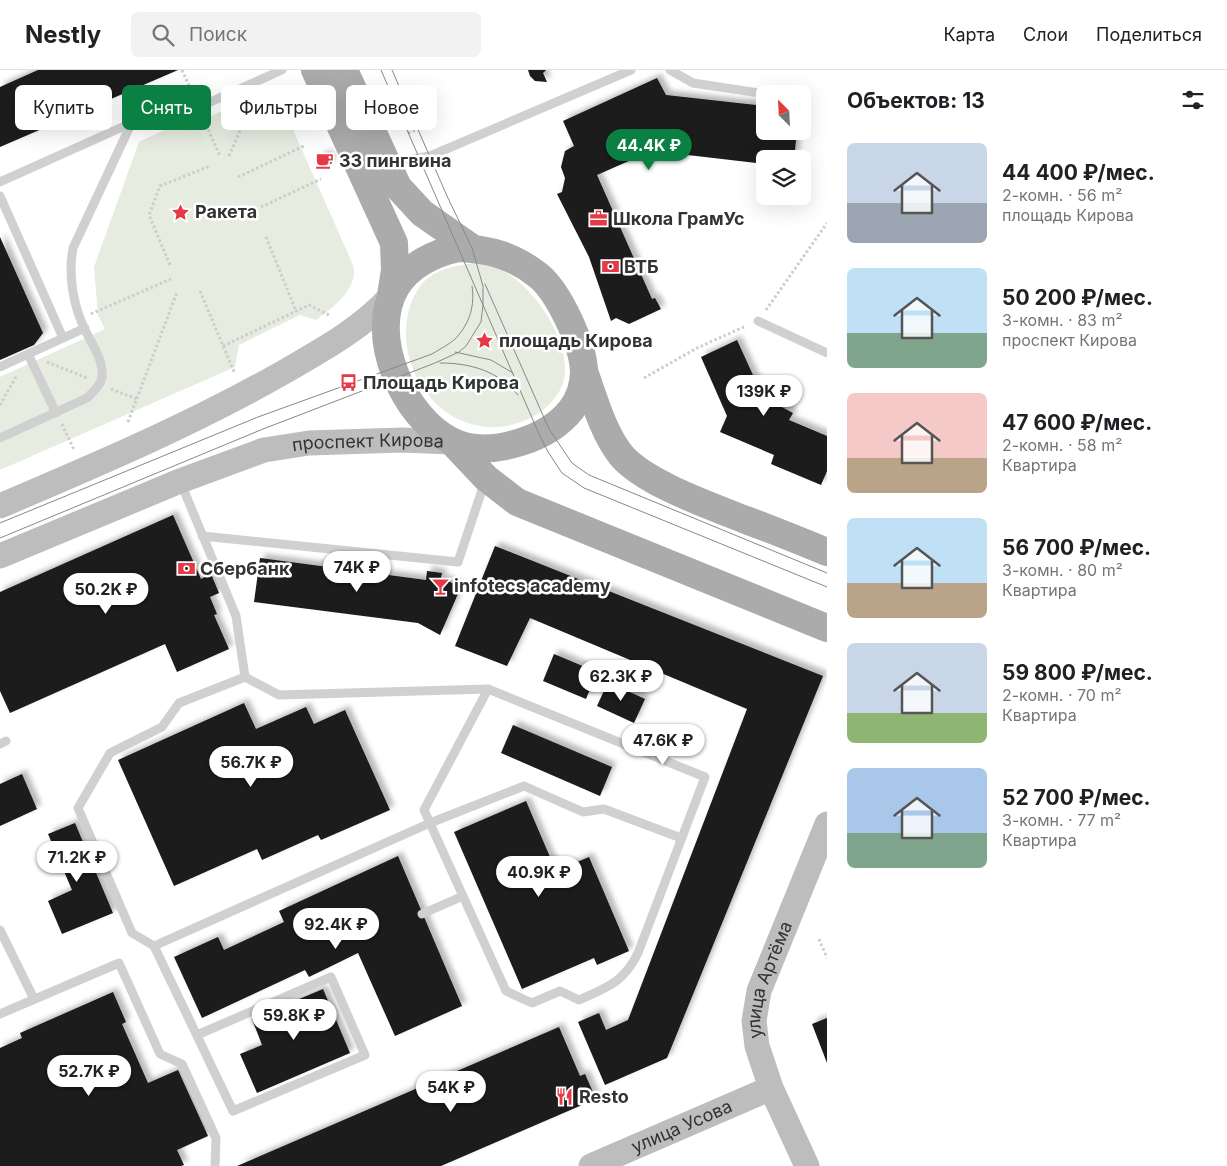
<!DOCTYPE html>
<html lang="ru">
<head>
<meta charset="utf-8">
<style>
	:root { --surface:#fff; --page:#f2f2f2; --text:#202124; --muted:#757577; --line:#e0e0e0; --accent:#0b8043 }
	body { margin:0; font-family:Inter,sans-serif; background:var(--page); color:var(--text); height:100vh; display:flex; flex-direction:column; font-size:19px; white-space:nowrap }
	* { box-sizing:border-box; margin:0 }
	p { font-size:16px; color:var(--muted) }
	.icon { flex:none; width:28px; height:28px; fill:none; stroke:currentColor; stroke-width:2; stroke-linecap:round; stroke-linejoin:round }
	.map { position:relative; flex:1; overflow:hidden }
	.side { display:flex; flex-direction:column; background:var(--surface); width:400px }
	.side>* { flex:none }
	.top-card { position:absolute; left:15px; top:15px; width:475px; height:45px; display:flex; gap:10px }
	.needle { width:32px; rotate:336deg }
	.tools { position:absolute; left:756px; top:15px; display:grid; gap:10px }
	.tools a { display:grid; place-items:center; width:55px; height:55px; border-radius:8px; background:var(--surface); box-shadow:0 5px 20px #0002; font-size:25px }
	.price { position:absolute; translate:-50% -42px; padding:0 11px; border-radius:18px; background:#fff; color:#222; font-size:16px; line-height:32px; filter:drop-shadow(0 1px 2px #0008) }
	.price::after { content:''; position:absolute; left:50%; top:30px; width:15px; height:11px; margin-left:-8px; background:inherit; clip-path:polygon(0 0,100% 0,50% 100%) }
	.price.current { background:var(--accent); color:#fff }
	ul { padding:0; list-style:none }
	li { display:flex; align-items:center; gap:15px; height:125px; padding:0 20px }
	li span { display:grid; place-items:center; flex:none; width:140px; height:100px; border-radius:8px; color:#555 }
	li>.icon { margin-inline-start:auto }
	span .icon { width:60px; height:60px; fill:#fffc; stroke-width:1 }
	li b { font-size:21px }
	h2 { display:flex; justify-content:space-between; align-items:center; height:60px; padding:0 20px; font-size:21px }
	.tag { padding:0 18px; border-radius:8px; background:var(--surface); box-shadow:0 5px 20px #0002; font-size:18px; line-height:45px }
	.tag.current { background:var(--accent); color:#fff }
	header { display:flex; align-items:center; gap:30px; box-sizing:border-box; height:70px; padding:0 25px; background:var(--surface); border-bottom:1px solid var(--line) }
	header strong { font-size:24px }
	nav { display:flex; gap:28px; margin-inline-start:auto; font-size:18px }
	.search { width:350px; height:45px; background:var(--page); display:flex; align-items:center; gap:12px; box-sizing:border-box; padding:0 18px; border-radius:8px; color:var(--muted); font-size:19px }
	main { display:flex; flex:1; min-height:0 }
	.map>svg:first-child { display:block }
	.green { fill:#e6ecdf }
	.building { fill:#1a1a1a; filter:url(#shadow) }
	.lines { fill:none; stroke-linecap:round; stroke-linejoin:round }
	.path { stroke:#cdcdcd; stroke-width:3; stroke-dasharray:2.5 2.5; stroke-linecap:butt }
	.service { stroke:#d0d0d0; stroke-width:9 }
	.secondary { stroke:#bdbdbd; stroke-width:25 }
	.primary { stroke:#ababab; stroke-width:28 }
	.tram { stroke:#888; stroke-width:1 }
	.labels { text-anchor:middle; stroke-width:5; stroke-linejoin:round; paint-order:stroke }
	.poi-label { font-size:18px; font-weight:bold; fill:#333; stroke:#fff; text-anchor:start }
	.street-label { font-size:18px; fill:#333; stroke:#fff }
</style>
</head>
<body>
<header>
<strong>Nestly</strong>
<div class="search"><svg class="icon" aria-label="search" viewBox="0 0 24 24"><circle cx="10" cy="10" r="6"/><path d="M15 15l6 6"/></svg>Поиск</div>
<nav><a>Карта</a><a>Слои</a><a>Поделиться</a></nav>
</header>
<main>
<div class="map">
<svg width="827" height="1096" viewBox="0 0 827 1096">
	<defs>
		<filter id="shadow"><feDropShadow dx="4.5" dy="-4.5" stdDeviation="2.5" flood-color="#0004"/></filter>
	</defs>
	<rect width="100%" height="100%" fill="#fff"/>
	<g class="green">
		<path d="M274 17 350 188C351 191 353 195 354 199 356 221 331 239 316 250L300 245 239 275 235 297 0 400V307L105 259 98 245 94 197 139 72 193 46H211Z"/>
		<path d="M475 193C481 194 488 194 494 196 529 210 566 262 565 301 565 320 550 337 534 346 461 386 388 310 410 236 413 227 420 214 428 208 441 198 459 195 475 193Z"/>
	</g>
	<g class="building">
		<path d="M38 0H178L0 77V17Z"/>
		<path d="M528 0H546L543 3 547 12 535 11 530 6Z"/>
		<path d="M657 8 666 25 765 36V61H797L794 89H765V94L679 84 681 68 597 105 652 229 655 228 661 239 629 254 616 248 611 251 589 187 557 124 562 122 565 108 561 97 565 81 574 76 563 51Z"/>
		<path d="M328 84 332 93 323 97 318 88Z"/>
		<path d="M0 167 43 263 34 275 0 290Z"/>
		<path d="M737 270 763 327 793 343 789 350 827 366V401L821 415 771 394 774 385 720 362 727 346 701 287Z"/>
		<path d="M173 445 201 509 211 504 219 523 210 527 217 544 214 545 229 579 177 602 165 574 10 643 0 621V522Z"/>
		<path d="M495 476 823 606 667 988 605 1015 578 952 599 943 606 960 628 950 747 639 530 548 507 596 455 576Z"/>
		<path d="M260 488 426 510 427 501 442 503 441 508 461 517 440 565 418 553 254 532Z"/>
		<path d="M554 584 597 602 586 629 543 611Z"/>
		<path d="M608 612 645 629 634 653 597 636Z"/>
		<path d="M244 633 256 659 306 637 314 654 345 640 390 740 321 770 318 765 262 790 257 779 174 816 118 690Z"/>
		<path d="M513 655 612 697 600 726 501 683Z"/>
		<path d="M22 704 37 739 0 756V714Z"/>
		<path d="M526 731 556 801 589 787 629 881 597 895 594 888 522 919 454 762Z"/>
		<path d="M75 753 113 843 62 864 48 831 72 820 48 764Z"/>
		<path d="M398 786 462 936 395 966 358 883 309 907 305 900 202 948 174 887 218 867 224 880 284 852 279 841Z"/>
		<path d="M323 919 350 983 257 1023 240 984 262 975 252 949Z"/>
		<path d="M113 922 126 952 122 954 148 1013 178 1000 208 1066 177 1080 184 1095 181 1096H0V978L22 968 20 963Z"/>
		<path d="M827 948V993L812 954Z"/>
		<path d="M559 957 580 1006 585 1004 596 1029 441 1096H237Z"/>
	</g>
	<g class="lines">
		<g class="path">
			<path d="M182 0 195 29"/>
			<path d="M178 46 197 37"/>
			<path d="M202 46 220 86"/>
			<path d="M408 63 436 51"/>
			<path d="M229 86 255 27"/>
			<path d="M238 107 306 75"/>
			<path d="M261 137 321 109"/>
			<path d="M266 167 296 241"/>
			<path d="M170 195 149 145 160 116 210 96"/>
			<path d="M200 221 235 304"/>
			<path d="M766 240 827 153"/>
			<path d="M91 244 171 209"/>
			<path d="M223 276 309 235 331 246"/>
			<path d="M47 292 87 308"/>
			<path d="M644 308 697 278 746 256"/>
			<path d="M111 319 137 329"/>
			<path d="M0 335 17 305"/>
			<path d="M128 352 177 222"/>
			<path d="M62 354 74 380"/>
			<path d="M819 869 827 888"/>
		</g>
		<g class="service">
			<path d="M670 0 693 13 766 24"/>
			<path d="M208 33 282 0"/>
			<path d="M391 97 405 90 430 86 631 0"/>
			<path d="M0 112 167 37"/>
			<path d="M0 126 63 268"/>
			<path d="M758 251 827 283"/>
			<path d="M28 284 56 343"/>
			<path d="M0 297 85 258"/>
			<path d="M0 368 87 328C93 322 101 315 102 307 104 291 92 274 85 260 73 235 68 205 73 178L132 52"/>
			<path d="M180 411 236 546 245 607 179 633 162 657 110 683 78 738 132 863 154 876 233 1041 365 985 331 907 197 965"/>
			<path d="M202 466 458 492 485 411"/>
			<path d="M245 607 279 625 488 619 705 707 638 883C623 913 608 917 579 930L560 921 532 933 506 921 424 740 488 619"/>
			<path d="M0 674 6 671"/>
			<path d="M422 844 463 826"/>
			<path d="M0 860 34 929"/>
			<path d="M154 876 430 753 524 716 583 742 604 739 681 768"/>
			<path d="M0 944 119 893 160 984 182 994 216 1068 215 1096"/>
		</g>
		<g class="secondary">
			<path d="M0 436C96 395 193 354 284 302 322 280 361 259 391 226"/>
			<path id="s1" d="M0 486 180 411 264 380 309 373 402 370 452 372"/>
			<path id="s2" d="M591 1096 771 1018"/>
			<path id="s3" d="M807 1096 771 1018 757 976 754 951 759 921 827 754"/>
		</g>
		<g class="primary">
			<path d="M315 0 394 173 395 200 391 226"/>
			<path d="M344 0 398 117 422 143 472 178"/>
			<path d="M458 178C490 179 514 186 539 206 559 223 583 274 584 301 584 316 580 328 571 340 559 355 540 366 521 372 499 379 472 382 451 371 404 348 367 265 396 217 409 195 435 183 458 178Z"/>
			<path d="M584 301C594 329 603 362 621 385 644 413 711 436 746 450 773 460 800 471 827 482"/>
			<path d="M452 372 486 408 517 432 827 558"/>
		</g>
		<g class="tram">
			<path d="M381 0 539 364 548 382 562 403 584 418 827 517"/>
			<path d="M485 214 549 359 572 393 589 405 827 503"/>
			<path d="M455 282 491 290 513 303"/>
			<path d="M440 293C471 293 498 301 518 325"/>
			<path d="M0 453 258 347 432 284C440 279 450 274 456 268 470 253 475 235 472 216"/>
			<path d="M0 468 263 359 435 293 459 282 466 276 481 252 483 235V216L472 178 447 126 392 0"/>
		</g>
	</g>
	<defs>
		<symbol id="cafe-bare" viewBox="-9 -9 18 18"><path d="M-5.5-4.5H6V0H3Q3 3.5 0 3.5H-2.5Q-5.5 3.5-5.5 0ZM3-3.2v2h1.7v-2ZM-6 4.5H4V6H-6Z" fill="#e63946" stroke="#fff" stroke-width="2.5" paint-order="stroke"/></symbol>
		<symbol id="sight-bare" viewBox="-9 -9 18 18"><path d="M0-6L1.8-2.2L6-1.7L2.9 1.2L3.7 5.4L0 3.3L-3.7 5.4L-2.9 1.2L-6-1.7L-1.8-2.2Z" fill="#e63946" stroke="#fff" stroke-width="2.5" paint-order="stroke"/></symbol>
		<symbol id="office-bare" viewBox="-9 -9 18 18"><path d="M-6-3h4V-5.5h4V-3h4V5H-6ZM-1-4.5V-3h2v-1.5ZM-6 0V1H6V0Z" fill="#e63946" stroke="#fff" stroke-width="2.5" paint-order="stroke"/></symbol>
		<symbol id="bank-bare" viewBox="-9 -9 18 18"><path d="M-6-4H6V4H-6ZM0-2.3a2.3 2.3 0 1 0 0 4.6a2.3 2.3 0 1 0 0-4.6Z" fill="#e63946" stroke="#fff" stroke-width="2.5" paint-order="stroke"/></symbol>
		<symbol id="bus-bare" viewBox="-9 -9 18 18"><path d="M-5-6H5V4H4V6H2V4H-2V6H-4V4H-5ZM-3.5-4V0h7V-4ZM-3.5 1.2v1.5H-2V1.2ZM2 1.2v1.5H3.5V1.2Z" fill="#e63946" stroke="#fff" stroke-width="2.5" paint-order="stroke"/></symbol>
		<symbol id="bar-bare" viewBox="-9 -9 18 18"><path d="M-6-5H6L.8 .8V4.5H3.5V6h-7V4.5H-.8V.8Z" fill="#e63946" stroke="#fff" stroke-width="2.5" paint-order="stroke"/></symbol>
		<symbol id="restaurant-bare" viewBox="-9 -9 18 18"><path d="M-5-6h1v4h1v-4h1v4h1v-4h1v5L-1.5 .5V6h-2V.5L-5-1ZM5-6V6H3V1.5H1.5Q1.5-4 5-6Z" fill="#e63946" stroke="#fff" stroke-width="2.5" paint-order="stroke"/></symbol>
	</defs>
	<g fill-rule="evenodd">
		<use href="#cafe-bare" x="312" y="78" width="25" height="25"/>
		<use href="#sight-bare" x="168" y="130" width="25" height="25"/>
		<use href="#office-bare" x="586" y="136" width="25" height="25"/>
		<use href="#bank-bare" x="598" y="184" width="25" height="25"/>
		<use href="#sight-bare" x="472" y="258" width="25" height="25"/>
		<use href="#bus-bare" x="336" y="300" width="25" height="25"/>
		<use href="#bank-bare" x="174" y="486" width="25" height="25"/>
		<use href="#bar-bare" x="428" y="504" width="25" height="25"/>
		<use href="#restaurant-bare" x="552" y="1014" width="25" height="25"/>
	</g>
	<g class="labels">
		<g class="poi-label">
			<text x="339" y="97">33 пингвина</text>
			<text x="195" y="148">Ракета</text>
			<text x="613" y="155">Школа ГрамУс</text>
			<text x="624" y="203">ВТБ</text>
			<text x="499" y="277">площадь Кирова</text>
			<text x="363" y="319">Площадь Кирова</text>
			<text x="200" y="505">Сбербанк</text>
			<text x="454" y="522">infotecs academy</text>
			<text x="579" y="1033">Resto</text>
		</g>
		<g class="street-label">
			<text dy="6" stroke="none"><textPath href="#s1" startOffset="389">проспект Кирова</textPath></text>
			<text dy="6" stroke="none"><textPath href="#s3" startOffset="199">улица Артёма</textPath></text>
			<text dy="6" stroke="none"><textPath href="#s2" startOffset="99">улица Усова</textPath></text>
		</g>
	</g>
</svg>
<div class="tools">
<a><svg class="needle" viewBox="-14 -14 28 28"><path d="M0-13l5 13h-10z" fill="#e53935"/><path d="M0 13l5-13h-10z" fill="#757577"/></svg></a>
<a><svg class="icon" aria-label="layers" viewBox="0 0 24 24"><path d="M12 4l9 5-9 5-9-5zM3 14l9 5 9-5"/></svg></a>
</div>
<b class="price current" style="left:649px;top:101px">44.4K ₽</b>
<b class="price" style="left:764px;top:347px">139K ₽</b>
<b class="price" style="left:357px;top:523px">74K ₽</b>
<b class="price" style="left:106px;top:545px">50.2K ₽</b>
<b class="price" style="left:621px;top:632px">62.3K ₽</b>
<b class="price" style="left:663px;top:696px">47.6K ₽</b>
<b class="price" style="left:251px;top:718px">56.7K ₽</b>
<b class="price" style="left:77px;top:813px">71.2K ₽</b>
<b class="price" style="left:539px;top:828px">40.9K ₽</b>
<b class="price" style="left:336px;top:880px">92.4K ₽</b>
<b class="price" style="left:294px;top:971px">59.8K ₽</b>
<b class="price" style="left:89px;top:1027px">52.7K ₽</b>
<b class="price" style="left:451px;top:1043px">54K ₽</b>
<div class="top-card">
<a class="tag">Купить</a>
<a class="tag current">Снять</a>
<a class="tag">Фильтры</a>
<a class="tag">Новое</a>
</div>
</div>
<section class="side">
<h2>Объектов: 13<svg class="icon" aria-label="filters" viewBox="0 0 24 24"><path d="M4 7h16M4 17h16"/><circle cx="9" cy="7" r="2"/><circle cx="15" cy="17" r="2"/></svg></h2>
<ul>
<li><span style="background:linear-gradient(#c9d6e8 60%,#9aa5b1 0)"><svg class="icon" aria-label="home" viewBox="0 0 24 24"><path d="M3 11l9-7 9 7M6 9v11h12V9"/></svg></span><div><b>44 400 ₽/мес.</b><p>2-комн. · 56 m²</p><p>площадь Кирова</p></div></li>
<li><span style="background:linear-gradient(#bfe0f5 65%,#7fa58c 0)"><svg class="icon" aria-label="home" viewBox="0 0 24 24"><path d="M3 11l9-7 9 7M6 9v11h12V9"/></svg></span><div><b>50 200 ₽/мес.</b><p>3-комн. · 83 m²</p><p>проспект Кирова</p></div></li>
<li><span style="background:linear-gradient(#f6c9c9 65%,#b9a48a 0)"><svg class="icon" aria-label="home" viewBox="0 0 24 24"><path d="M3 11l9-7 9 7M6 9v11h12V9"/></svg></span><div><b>47 600 ₽/мес.</b><p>2-комн. · 58 m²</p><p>Квартира</p></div></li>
<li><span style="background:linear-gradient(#bfe0f5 65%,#b9a48a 0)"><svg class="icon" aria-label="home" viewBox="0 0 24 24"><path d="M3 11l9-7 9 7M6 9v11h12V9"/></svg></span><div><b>56 700 ₽/мес.</b><p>3-комн. · 80 m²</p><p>Квартира</p></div></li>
<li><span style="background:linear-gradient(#c9d6e8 70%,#8fb573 0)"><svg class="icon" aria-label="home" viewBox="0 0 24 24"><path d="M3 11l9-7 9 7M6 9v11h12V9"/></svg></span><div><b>59 800 ₽/мес.</b><p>2-комн. · 70 m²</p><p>Квартира</p></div></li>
<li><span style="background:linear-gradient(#a9c7e8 65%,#7fa58c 0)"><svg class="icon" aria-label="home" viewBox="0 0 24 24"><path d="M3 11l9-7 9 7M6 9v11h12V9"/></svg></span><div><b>52 700 ₽/мес.</b><p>3-комн. · 77 m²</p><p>Квартира</p></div></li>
</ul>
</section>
</main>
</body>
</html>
